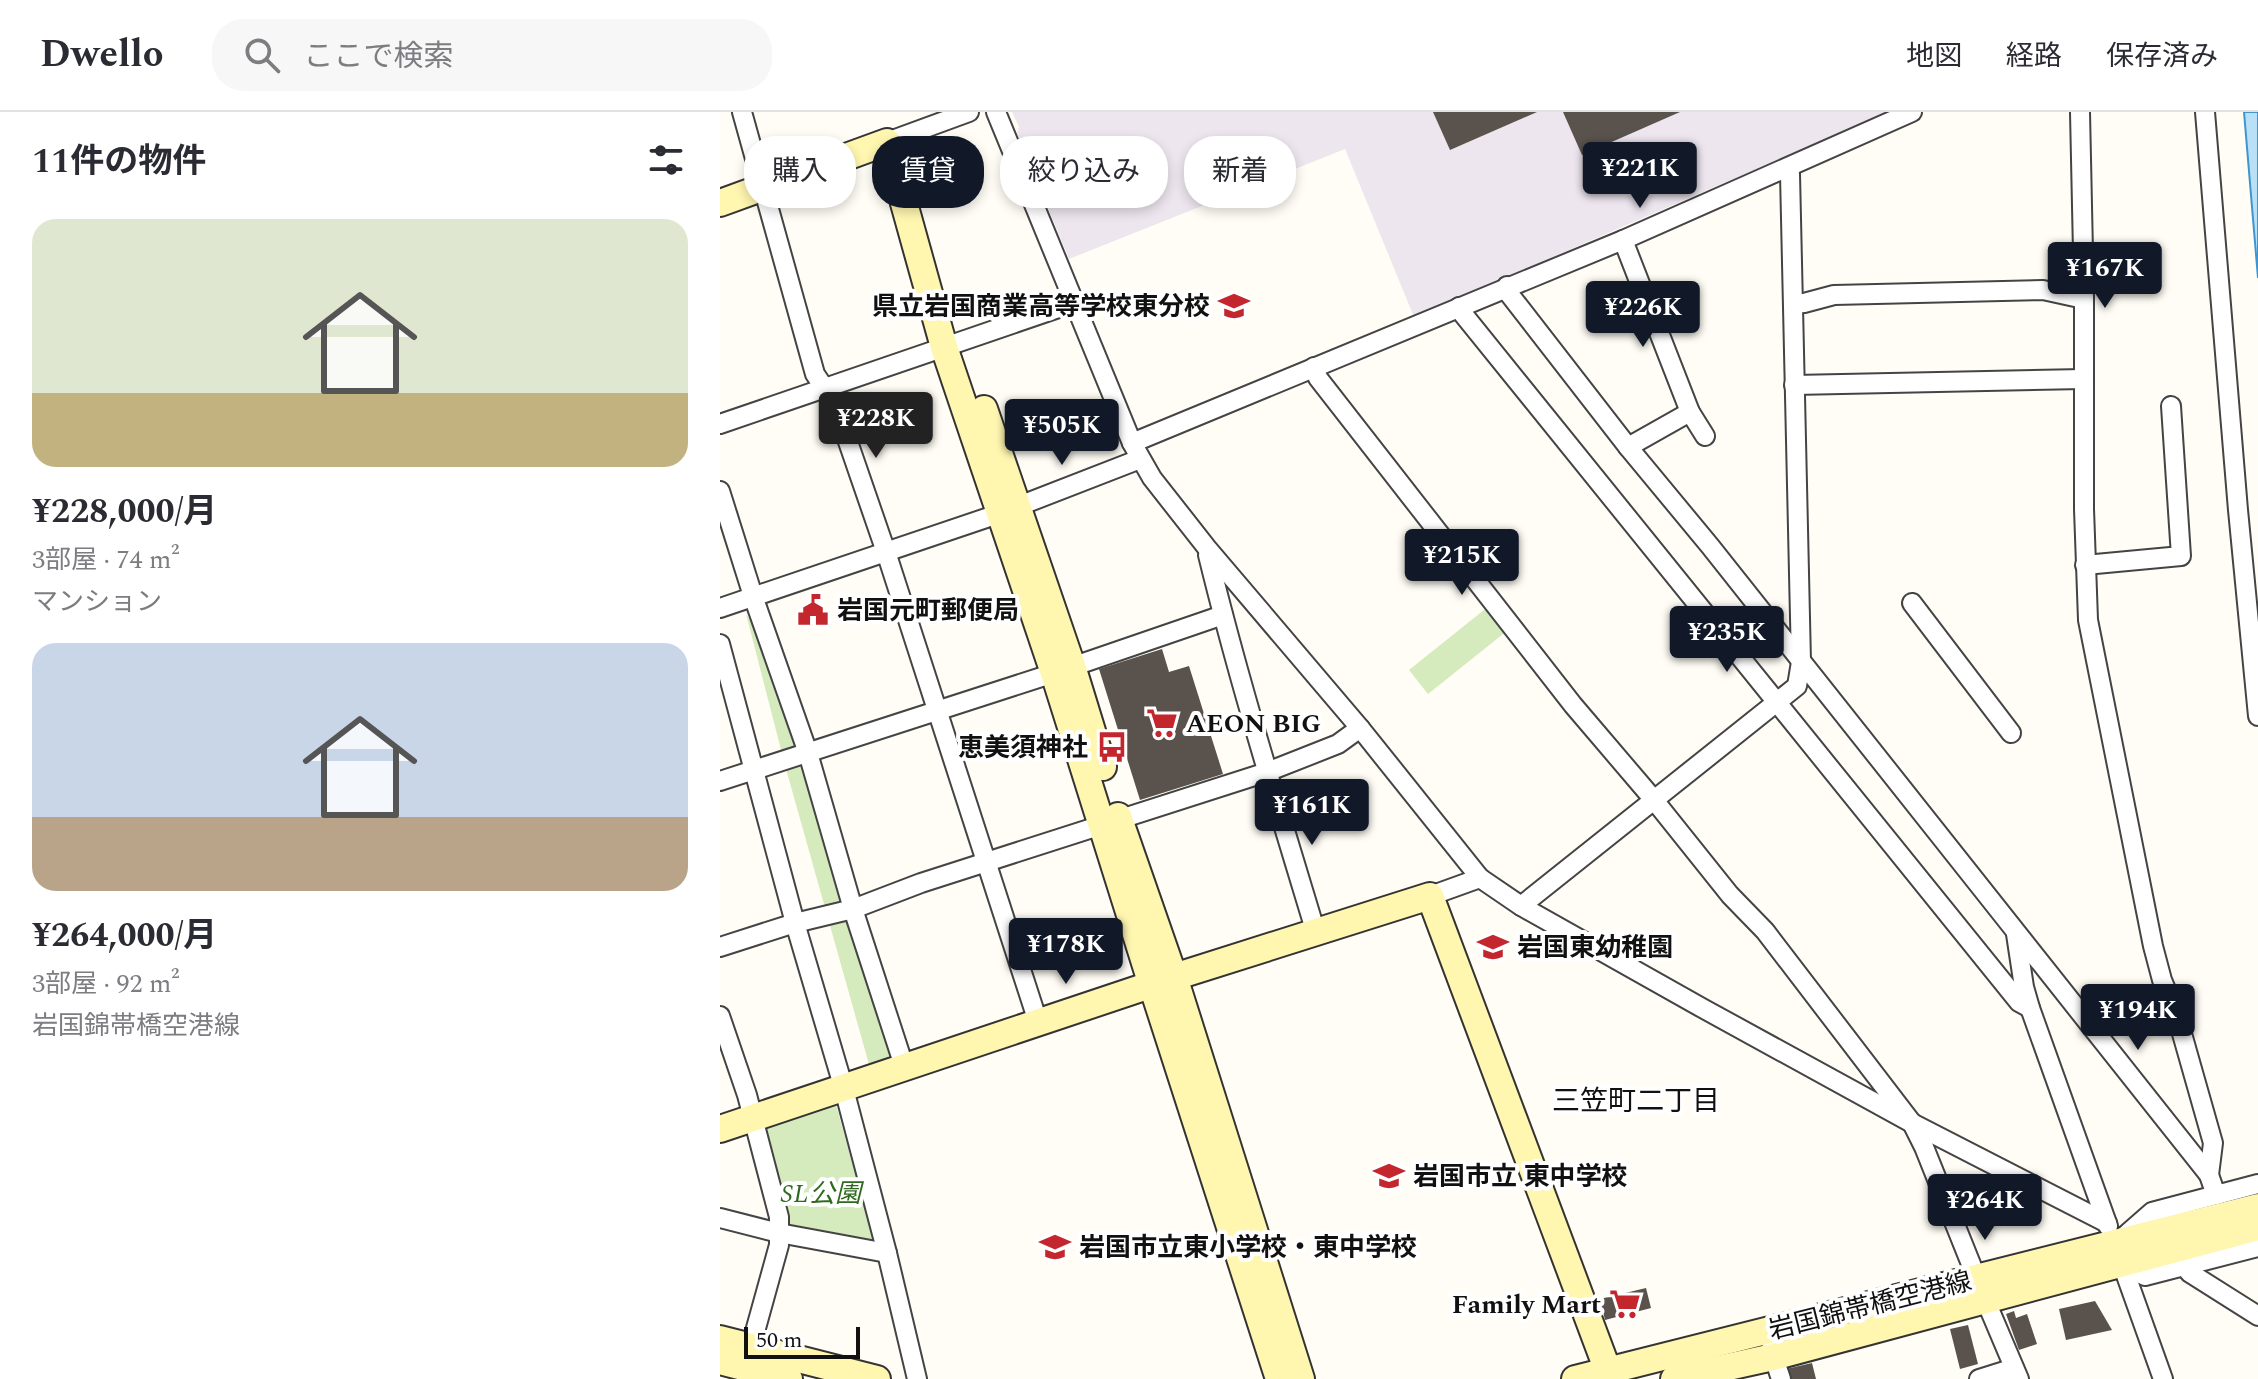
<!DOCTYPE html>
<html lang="ja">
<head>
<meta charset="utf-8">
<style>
	:root { --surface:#fff; --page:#f7f7f7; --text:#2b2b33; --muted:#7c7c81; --line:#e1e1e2; --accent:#111827 }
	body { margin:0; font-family:Spectral,"Noto Sans JP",serif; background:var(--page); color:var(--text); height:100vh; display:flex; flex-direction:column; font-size:30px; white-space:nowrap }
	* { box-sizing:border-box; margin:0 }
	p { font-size:26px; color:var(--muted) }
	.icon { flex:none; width:44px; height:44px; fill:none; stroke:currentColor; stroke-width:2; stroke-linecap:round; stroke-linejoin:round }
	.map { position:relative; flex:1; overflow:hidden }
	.drawer { display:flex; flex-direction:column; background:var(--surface); width:720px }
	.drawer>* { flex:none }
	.hud { position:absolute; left:24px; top:24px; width:760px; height:72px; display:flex; gap:16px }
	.scale { position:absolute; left:24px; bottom:20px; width:116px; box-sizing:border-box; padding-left:8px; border:4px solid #111; border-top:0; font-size:22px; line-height:28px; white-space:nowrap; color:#111; -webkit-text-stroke:6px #fff; paint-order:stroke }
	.price { position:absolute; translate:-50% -68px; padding:0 18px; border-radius:8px; background:var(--accent); color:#fff; font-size:26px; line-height:52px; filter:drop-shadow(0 2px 4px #0008) }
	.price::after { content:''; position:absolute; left:50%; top:48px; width:24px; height:18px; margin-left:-12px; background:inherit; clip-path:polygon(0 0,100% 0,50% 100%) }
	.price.current { background:#222; color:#fff }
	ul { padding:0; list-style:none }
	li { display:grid; align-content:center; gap:16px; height:424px; padding:0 32px }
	li span { display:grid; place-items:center; height:248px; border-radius:24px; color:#555 }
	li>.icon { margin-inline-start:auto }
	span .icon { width:144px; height:144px; fill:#fffc; stroke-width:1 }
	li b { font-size:34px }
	h2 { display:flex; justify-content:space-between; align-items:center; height:96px; padding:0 32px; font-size:34px }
	.chip { padding:0 28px; border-radius:32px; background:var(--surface); box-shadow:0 4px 12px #0003; font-size:28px; line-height:72px }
	.chip.current { background:var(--accent); color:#fff }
	header { display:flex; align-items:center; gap:48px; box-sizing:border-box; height:112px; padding:0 40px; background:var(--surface); border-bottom:2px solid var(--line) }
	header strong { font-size:38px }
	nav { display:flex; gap:44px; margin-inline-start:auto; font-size:28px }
	.search { width:560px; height:72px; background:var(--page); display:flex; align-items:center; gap:20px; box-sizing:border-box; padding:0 28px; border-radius:32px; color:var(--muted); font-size:30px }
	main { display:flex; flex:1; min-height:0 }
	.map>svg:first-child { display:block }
	.industrial { fill:#eee6ef }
	.green { fill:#d5ebbd }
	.water { fill:#b9e0f7; stroke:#3f96cf; stroke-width:2 }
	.building { fill:#5a524d }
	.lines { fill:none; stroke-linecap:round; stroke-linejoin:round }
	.street-casing { stroke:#444; stroke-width:22 }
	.secondary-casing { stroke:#333; stroke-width:30 }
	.street { stroke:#fff; stroke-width:18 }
	.secondary { stroke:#fff6b0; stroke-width:26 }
	.labels { text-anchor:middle; stroke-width:8; stroke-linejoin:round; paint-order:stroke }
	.poi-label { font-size:26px; font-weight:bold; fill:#111; stroke:#fff; text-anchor:start }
	.park-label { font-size:26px; font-style:italic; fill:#2f6b1f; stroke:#fff }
	.street-label { font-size:26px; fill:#111; stroke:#fff }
	.neighbourhood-label { font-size:28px; fill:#111; stroke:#fff }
</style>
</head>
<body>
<header>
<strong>Dwello</strong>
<div class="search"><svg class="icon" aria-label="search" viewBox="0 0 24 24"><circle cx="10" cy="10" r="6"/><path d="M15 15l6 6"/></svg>ここで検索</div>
<nav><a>地図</a><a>経路</a><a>保存済み</a></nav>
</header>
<main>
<section class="drawer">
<h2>11件の物件<svg class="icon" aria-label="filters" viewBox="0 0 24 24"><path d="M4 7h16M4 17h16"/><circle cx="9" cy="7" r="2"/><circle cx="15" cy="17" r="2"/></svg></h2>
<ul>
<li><span style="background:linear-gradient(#dfe7d0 70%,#c2b280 0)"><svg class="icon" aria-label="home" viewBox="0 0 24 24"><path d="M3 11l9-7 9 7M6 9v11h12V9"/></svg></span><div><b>¥228,000/月</b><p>3部屋 · 74 m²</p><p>マンション</p></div></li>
<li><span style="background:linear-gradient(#c9d6e8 70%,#b9a48a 0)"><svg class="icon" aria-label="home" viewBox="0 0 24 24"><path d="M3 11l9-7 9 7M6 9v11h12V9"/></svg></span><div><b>¥264,000/月</b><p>3部屋 · 92 m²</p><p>岩国錦帯橋空港線</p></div></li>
</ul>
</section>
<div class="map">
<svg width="1538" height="1267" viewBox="0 0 1538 1267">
	<rect width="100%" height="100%" fill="#fffdf5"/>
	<path class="industrial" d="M292 0H1168L694 205 625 37 349 147 297 22 299 15Z"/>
	<g class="green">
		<path d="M769 494 788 518 708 582 689 558Z"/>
		<path d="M26 502 35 516 83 653 169 943 163 953 150 956 66 657Z"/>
		<path d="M116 993 155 1132 70 1115 45 1016Z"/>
	</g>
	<path class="water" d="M1524 0H1538V166Z"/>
	<g class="building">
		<path d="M713 0H817L730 38Z"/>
		<path d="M843 0H960L862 43Z"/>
		<path d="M442 537 449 560 469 554 503 662 420 688 379 557Z"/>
		<path d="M926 1176 931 1196 885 1208 880 1187Z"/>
		<path d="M1375 1189 1392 1218 1346 1228 1339 1197Z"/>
		<path d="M1294 1199 1296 1206 1307 1202 1317 1232 1299 1238 1286 1202Z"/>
		<path d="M1248 1213 1258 1252 1240 1257 1230 1217Z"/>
		<path d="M1092 1251 1096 1267H1068L1066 1257Z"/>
	</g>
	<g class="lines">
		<defs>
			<g id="street">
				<path d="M22 0 95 262 115 292 166 440 318 910"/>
				<path d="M276 0 412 331 432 366 487 436 640 616 760 766 801 794 984 897 1192 1011 1387 1111"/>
				<path d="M1360 0 1364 187V397L1368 508 1433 834 1442 868 1457 904 1493 1031 1489 1063"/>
				<path d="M1485 0 1518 398 1538 604"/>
				<path d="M167 30 249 0"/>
				<path d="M903 128 970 300 985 324"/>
				<path d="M787 174 790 183 908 335 990 434 1489 1063 1496 1083"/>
				<path d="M1073 192 1084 191 1114 183 1323 178 1364 187"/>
				<path d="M739 195 743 202 1299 890 1310 896"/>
				<path d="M594 255 598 266 853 593 934 688 1010 783 1045 819 1192 1011 1204 1035 1265 1187 1299 1267"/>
				<path d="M1074 273 1363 267"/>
				<path d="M0 312 356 190"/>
				<path d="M412 331 903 128 1192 0"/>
				<path d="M908 335 970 300"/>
				<path d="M0 379 33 484 88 641 133 797 184 954"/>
				<path d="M488 443C519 570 558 695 596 821"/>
				<path d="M1365 453 1461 444 1451 294"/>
				<path d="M1192 491 1291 621"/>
				<path d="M0 496 281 401 420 347"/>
				<path d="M0 532 75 811 124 977 167 1141 197 1267"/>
				<path d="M0 669 334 561 503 503"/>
				<path d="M710 784 760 766"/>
				<path d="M801 794 1077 574 1081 550 1070 62 1067 56"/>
				<path d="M1296 822 1304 875 1310 896 1388 1114"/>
				<path d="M0 835 75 811 133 797 201 771 547 660 618 632 640 616"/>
				<path d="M0 904 27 983 59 1105V1133L28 1245"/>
				<path d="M0 1106 59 1121 167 1141"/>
				<path d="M1400 1128 1432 1100 1538 1072"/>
				<path d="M1398 1141 1443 1267"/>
				<path d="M1402 1152 1425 1164 1538 1135"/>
				<path d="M1464 1154 1470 1161 1538 1204"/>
				<path d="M1051 1237 1061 1267"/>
				<path d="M1259 1267 1294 1256"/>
			</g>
			<g id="secondary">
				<path d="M0 91 167 30 224 235 334 561 432 873 559 1267"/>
				<path d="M264 297 352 554 383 655"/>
				<path d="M398 704 454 865 581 1267"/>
				<path d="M0 1017 454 865 710 784 891 1267"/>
				<path d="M0 1227 157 1267"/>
				<path d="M0 1249 69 1267"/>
				<path d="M855 1267 1538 1095"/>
				<path d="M954 1267 1053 1245 1538 1115"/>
			</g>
		</defs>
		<use href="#street" class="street-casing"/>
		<use href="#secondary" class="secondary-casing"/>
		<use href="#street" class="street"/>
		<use href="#secondary" class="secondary"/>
	</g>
	<defs>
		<symbol id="school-bare" viewBox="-9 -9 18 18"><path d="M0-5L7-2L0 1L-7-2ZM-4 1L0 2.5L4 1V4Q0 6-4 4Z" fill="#c4262e" stroke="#fff" stroke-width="2.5" paint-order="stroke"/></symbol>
		<symbol id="civic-bare" viewBox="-9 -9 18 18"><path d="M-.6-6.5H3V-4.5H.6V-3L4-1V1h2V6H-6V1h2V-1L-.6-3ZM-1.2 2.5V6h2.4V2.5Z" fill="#c4262e" stroke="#fff" stroke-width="2.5" paint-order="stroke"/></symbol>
		<symbol id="supermarket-bare" viewBox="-9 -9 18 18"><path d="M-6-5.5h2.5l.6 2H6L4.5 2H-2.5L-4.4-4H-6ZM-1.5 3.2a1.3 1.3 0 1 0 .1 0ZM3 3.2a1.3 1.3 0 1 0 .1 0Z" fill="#c4262e" stroke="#fff" stroke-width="2.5" paint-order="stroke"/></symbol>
		<symbol id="bus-bare" viewBox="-9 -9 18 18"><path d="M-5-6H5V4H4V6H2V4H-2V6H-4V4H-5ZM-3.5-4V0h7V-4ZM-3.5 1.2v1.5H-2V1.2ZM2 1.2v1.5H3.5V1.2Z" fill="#c4262e" stroke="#fff" stroke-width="2.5" paint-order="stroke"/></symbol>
	</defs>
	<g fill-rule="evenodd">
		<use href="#school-bare" x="492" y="172" width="44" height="44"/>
		<use href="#civic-bare" x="71" y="476" width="44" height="44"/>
		<use href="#supermarket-bare" x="420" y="589" width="44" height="44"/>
		<use href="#bus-bare" x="370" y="613" width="44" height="44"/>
		<use href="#school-bare" x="751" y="813" width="44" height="44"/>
		<use href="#school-bare" x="647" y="1042" width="44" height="44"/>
		<use href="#school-bare" x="313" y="1113" width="44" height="44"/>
		<use href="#supermarket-bare" x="883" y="1170" width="44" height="44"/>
	</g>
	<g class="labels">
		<g class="poi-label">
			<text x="490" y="203" text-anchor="end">県立岩国商業高等学校東分校</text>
			<text x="117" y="507">岩国元町郵便局</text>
			<text x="466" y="620">AEON BIG</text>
			<text x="368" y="644" text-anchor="end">恵美須神社</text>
			<text x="797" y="844">岩国東幼稚園</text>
			<text x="693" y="1073">岩国市立 東中学校</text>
			<text x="359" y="1144">岩国市立東小学校・東中学校</text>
			<text x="881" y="1201" text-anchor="end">Family Mart</text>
		</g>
		<g class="park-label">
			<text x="101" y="1090">SL公園</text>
		</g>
		<g class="street-label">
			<text transform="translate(1150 1193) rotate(-14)" y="9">岩国錦帯橋空港線</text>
		</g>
		<g class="neighbourhood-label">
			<text x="916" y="998">三笠町二丁目</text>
		</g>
	</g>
</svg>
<div class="scale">50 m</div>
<b class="price" style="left:920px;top:98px">¥221K</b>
<b class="price" style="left:1385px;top:198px">¥167K</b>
<b class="price" style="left:923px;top:237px">¥226K</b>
<b class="price current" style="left:156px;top:348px">¥228K</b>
<b class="price" style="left:342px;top:355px">¥505K</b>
<b class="price" style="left:742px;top:485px">¥215K</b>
<b class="price" style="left:1007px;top:562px">¥235K</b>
<b class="price" style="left:592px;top:735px">¥161K</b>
<b class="price" style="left:346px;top:874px">¥178K</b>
<b class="price" style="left:1418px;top:940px">¥194K</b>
<b class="price" style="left:1265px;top:1130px">¥264K</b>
<div class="hud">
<a class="chip">購入</a>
<a class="chip current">賃貸</a>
<a class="chip">絞り込み</a>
<a class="chip">新着</a>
</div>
</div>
</main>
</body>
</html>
